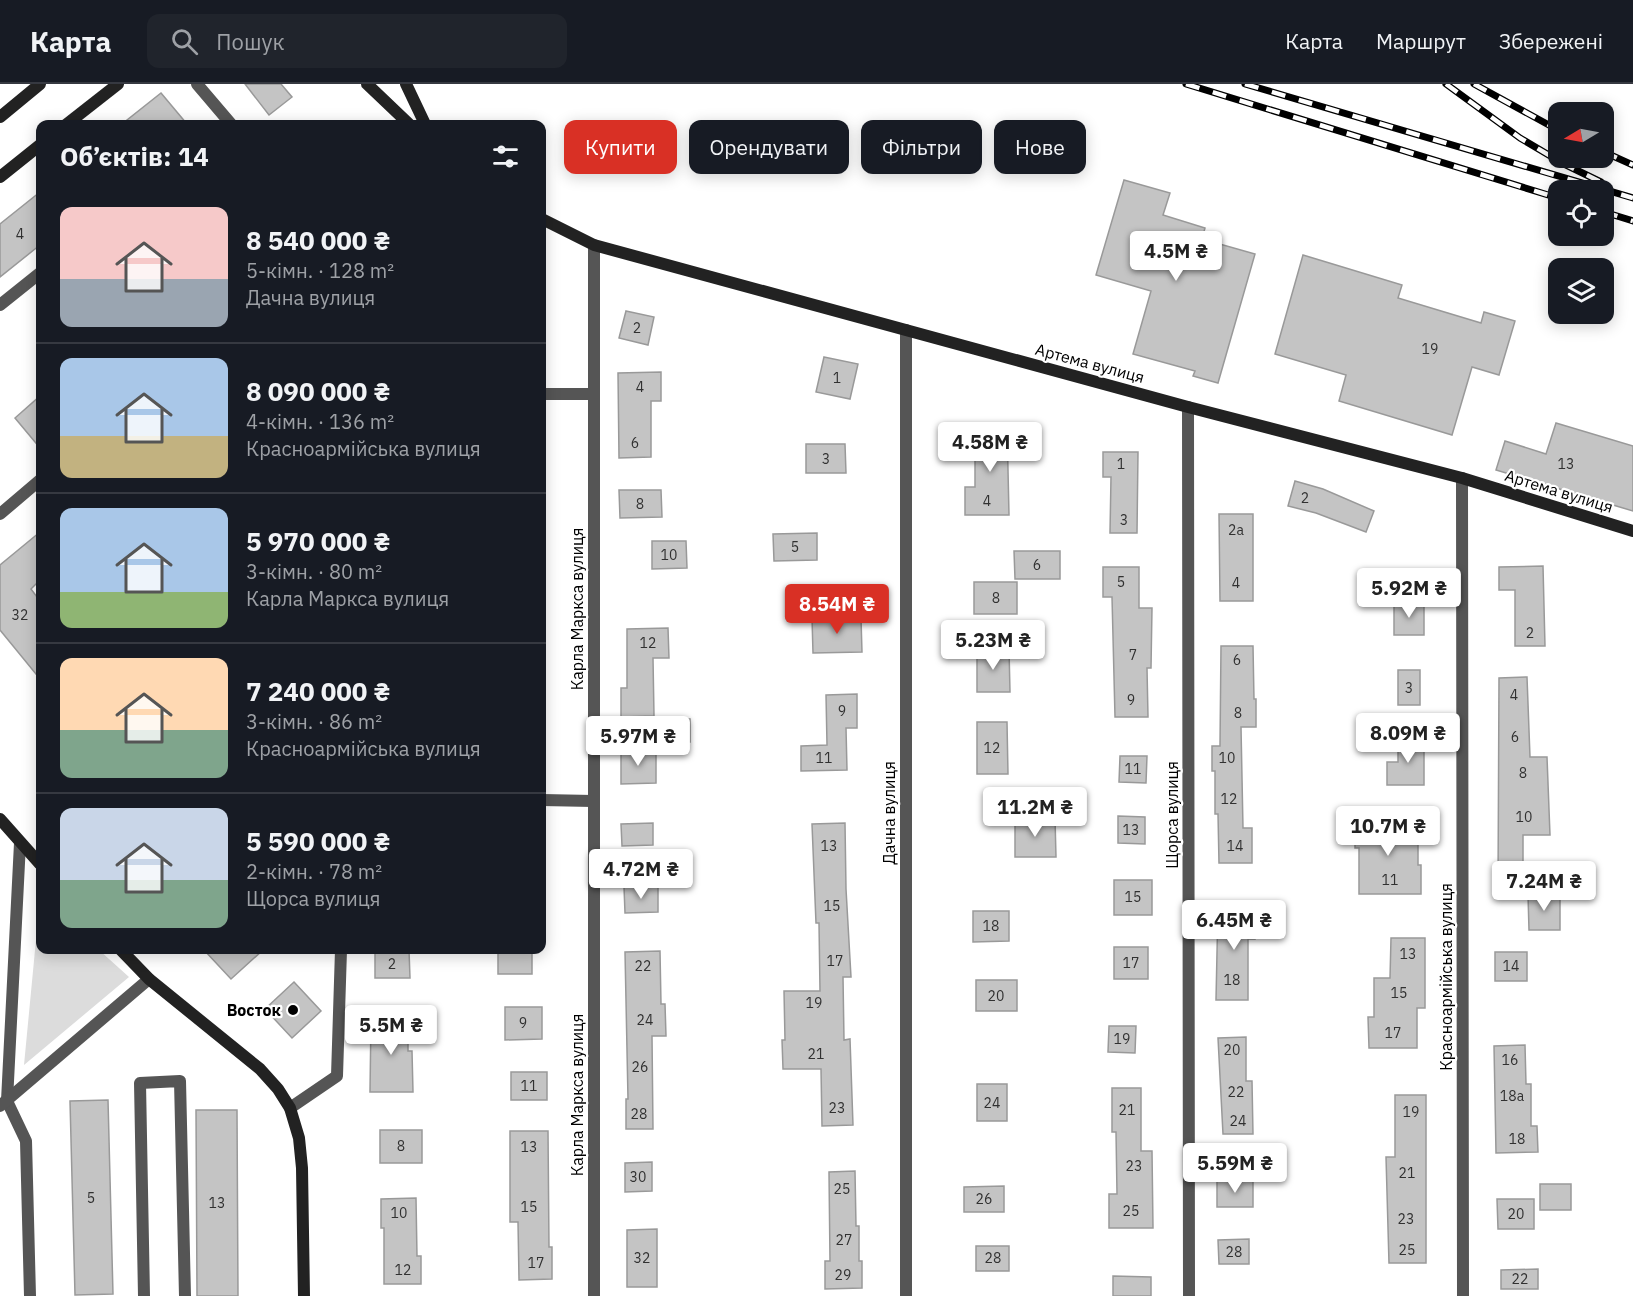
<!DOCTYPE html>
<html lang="uk">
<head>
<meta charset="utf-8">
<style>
	:root { --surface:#171b24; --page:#20242c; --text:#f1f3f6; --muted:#9ea1a6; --line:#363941; --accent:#d93025 }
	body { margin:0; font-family:"IBM Plex Sans",sans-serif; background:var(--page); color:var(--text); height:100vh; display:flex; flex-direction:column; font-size:22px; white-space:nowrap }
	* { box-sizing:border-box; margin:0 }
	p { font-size:20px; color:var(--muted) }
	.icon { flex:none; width:33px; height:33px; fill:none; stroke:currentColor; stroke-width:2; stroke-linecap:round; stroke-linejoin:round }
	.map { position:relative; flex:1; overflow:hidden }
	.details { position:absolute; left:36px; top:36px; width:510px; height:834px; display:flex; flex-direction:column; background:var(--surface); border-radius:12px; box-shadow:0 3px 15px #0003 }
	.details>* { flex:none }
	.top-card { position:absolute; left:564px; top:36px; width:570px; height:54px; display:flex; gap:12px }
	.needle { width:39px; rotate:260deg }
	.buttons { position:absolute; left:1548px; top:18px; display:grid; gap:12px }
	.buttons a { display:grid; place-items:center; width:66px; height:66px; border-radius:12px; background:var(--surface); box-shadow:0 3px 15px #0003; font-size:30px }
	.price { position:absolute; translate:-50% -51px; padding:0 14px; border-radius:6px; background:#fff; color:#222; font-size:20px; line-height:39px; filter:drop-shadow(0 2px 3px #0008) }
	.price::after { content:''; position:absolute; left:50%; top:36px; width:18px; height:14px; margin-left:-9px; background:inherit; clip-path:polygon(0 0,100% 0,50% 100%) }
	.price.on { background:var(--accent); color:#fff }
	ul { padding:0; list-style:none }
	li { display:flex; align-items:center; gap:18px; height:150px; padding:0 24px }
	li+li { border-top:2px solid var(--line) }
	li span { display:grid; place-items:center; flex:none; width:168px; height:120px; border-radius:12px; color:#555 }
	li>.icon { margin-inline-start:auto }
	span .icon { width:72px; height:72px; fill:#fffc; stroke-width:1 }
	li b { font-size:26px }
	h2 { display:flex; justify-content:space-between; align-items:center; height:72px; padding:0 24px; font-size:26px }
	.pill { padding:0 21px; border-radius:12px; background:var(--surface); box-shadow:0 3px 15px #0003; font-size:21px; line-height:54px }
	.pill.on { background:var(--accent); color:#fff }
	header { display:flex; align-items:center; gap:36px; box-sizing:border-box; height:84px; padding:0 30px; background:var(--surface); border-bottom:2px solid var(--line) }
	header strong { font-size:28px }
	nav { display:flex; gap:33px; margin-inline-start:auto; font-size:21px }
	.search { width:420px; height:54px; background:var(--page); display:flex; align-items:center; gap:15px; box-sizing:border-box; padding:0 21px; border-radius:12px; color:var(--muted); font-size:22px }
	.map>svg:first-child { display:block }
	.green { fill:#dcdcdc }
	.building { fill:#c4c4c4; stroke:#999; stroke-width:1.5 }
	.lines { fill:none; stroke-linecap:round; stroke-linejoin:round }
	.lane { stroke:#555; stroke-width:12 }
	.street { stroke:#555; stroke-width:12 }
	.secondary { stroke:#222; stroke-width:12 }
	.rail-casing { stroke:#000; stroke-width:7 }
	.rail { stroke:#fff; stroke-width:4.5; stroke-dasharray:14; stroke-linecap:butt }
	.poi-dot { fill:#000; stroke:#fff; stroke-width:2 }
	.labels { text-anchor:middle; stroke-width:4.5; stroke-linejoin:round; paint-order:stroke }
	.number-label { font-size:14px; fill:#313131 }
	.street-label { font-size:16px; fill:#000; stroke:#fff }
	.poi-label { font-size:16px; font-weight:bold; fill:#000; stroke:#fff; text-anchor:end }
</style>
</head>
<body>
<header>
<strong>Карта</strong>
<div class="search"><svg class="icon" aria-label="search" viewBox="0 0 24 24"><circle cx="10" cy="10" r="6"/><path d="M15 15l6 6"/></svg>Пошук</div>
<nav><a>Карта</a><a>Маршрут</a><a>Збережені</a></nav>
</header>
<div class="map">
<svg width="1633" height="1212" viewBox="0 0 1633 1212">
	<rect width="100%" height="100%" fill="#fff"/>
	<path class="green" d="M40 814V866H99L129 893 24 981Z"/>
	<g class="building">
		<path d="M245 0H281L292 13 269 31Z"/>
		<path d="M161 9 187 40H122Z"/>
		<path d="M1124 96 1170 109 1163 131 1205 144 1202 155 1255 170 1218 299 1193 292 1195 287 1133 270 1151 207 1096 191Z"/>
		<path d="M40 108V161L0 193V140Z"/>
		<path d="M1303 171 1402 201 1398 214 1481 239 1484 228 1515 237 1499 291 1472 283 1452 351 1339 317 1346 291 1275 270Z"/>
		<path d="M626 227 654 233 648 261 619 254Z"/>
		<path d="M824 273 858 280 850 315 816 308Z"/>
		<path d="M661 288V317H651V373L619 374 618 289Z"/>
		<path d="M40 312V364L15 334Z"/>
		<path d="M1556 339 1633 362V427L1496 386 1505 357 1546 370Z"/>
		<path d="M975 341H1007L1009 431H965V403H975Z"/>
		<path d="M806 360H845L846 389H806Z"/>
		<path d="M1103 368H1138L1137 449H1110L1111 393H1103Z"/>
		<path d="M1295 397 1323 405 1374 427 1366 448 1316 429 1288 422Z"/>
		<path d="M619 406H661L662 433 620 434Z"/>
		<path d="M1219 430H1253V517H1220Z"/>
		<path d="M40 448V496L31 505 40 517V595L0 546V481Z"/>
		<path d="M817 449V476L774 477 773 450Z"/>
		<path d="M652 457H686L687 484 652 485Z"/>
		<path d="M1014 467H1060V495H1015Z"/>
		<path d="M1543 482 1545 562H1515V506H1499V483Z"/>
		<path d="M1103 483H1139V524H1152L1151 584H1147L1148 633H1115L1112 513H1103Z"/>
		<rect x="974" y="498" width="43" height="32"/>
		<path d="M1424 518V551H1394V519Z"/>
		<path d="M812 534H861L862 568 813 569Z"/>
		<path d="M668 544 669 574H653L654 632 621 633V604H627V545Z"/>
		<path d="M1221 562H1253L1254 615H1256V643H1241L1243 744H1252V779H1219L1218 730H1215V687H1212V662H1220Z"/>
		<path d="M977 565H1009L1010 608H977Z"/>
		<rect x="1398" y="586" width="22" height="35"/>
		<path d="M1527 593 1530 673H1547L1550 751H1523V804H1498L1499 594Z"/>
		<path d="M857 610V644H846L847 686 801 687V662L827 661 826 611Z"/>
		<rect x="655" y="635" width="35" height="23"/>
		<path d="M977 638H1007L1008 690H977Z"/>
		<path d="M1398 655H1424V701H1387V678H1398Z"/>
		<path d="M621 667H656V699L621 700Z"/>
		<path d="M1120 672H1147L1146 699 1119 698Z"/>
		<path d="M1118 732 1145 733V760L1118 759Z"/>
		<path d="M1015 734H1055L1056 773H1015Z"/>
		<path d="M1355 737H1418V781H1421V810H1359V764H1355Z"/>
		<path d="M653 739V761L622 762 621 740Z"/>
		<path d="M845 739 846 805 851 893H843L844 956 850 955 853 1041 822 1042 821 985H783L782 956H785L784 907H820L819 839H816L812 740Z"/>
		<rect x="1114" y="796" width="38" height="35"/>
		<path d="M624 803H658V828L625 829Z"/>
		<path d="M1528 811H1560V846H1529Z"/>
		<path d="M1218 822H1255V855H1248V916H1216Z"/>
		<path d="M973 827H1009V857L973 858Z"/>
		<path d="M1391 854H1425V924H1417V964H1369L1368 933H1374V894H1390Z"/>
		<rect x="1114" y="863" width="34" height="32"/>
		<path d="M204 866H263L231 895Z"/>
		<path d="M375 866H409L410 894H375Z"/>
		<rect x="498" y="866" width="34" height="24"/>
		<path d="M660 867 661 920H665L666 952H652L653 1045H626V1015H628L625 868Z"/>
		<rect x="1495" y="868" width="32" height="29"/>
		<rect x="976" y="896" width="41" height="31"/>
		<path d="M294 898 321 927 292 954 265 925Z"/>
		<path d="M505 923H542V955L505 956Z"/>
		<path d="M408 934V967H412L413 1008H370L371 935Z"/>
		<path d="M1109 942H1136L1135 969 1108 968Z"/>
		<path d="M1246 953V997H1252L1253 1050H1223L1218 954Z"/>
		<path d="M1525 961 1526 1000H1531V1042H1537L1538 1068 1496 1069 1494 962Z"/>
		<rect x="511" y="988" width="36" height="28"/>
		<rect x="977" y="1000" width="30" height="37"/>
		<path d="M1112 1004H1141V1067H1152L1153 1144H1109V1110H1117L1116 1048H1112Z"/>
		<path d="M1395 1011H1426V1179H1389L1386 1073H1395Z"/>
		<path d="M108 1016 113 1210 75 1211 70 1017Z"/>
		<path d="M196 1026H237L238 1212H197Z"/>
		<rect x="380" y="1046" width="42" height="33"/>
		<path d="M510 1047H548L549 1163H552V1195L519 1196 518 1138H510Z"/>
		<path d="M652 1078V1107L625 1108V1079Z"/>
		<path d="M855 1087 856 1142H859V1177H862V1204L825 1205V1177H830L829 1088Z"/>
		<rect x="1217" y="1097" width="36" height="26"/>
		<rect x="1540" y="1100" width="31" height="26"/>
		<path d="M1004 1102V1128H964V1103Z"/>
		<path d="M416 1114 417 1172H421V1200H384V1144H381V1115Z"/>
		<path d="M1497 1115H1534V1145H1498Z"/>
		<path d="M657 1145V1203H627V1146Z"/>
		<path d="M1249 1155V1180H1219L1218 1156Z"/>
		<rect x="976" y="1162" width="33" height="25"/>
		<path d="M1538 1185V1205H1501V1186Z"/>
		<path d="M1113 1192 1151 1193V1212H1113Z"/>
	</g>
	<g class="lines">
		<g class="lane">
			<path d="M197 0 231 40"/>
			<path d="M0 221 40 189"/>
			<path d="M542 310H594"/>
			<path d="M0 430 40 396"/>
			<path d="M542 716 593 717"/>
			<path d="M20 759 7 1017 26 1057 30 1212"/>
			<path d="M290 1024 337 992 341 866"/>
			<path d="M144 1212 140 999 180 997 185 1212"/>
		</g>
		<g class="street">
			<path d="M1188 323 1189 1212"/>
			<path d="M1462 394 1463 1212"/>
			<path d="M0 1022 149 895"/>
			<path d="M594 1212V161"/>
			<path d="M906 1212V246"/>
		</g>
		<g class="secondary">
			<path d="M367 0 409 40"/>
			<path d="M406 0 425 40"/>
			<path d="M0 33 40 0"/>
			<path d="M67 40 118 0"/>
			<path d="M0 93 40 61"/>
			<path d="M542 135 594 161 1188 323 1462 394 1633 447"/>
			<path d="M0 735 40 780"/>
			<path d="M121 866 149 895 260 985 278 1005 290 1024 299 1054 302 1084 304 1212"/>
		</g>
		<defs>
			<g id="rail">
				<path d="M1186 0 1558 114"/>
				<path d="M1245 0 1633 114"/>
				<path d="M1446 0 1520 54 1564 80 1601 98"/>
				<path d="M1474 0 1558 46"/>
				<path d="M1604 68 1633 81"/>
				<path d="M1604 128 1633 137"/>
			</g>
		</defs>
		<use href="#rail" class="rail-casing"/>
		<use href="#rail" class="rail"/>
	</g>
	<circle class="poi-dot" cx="293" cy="926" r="6"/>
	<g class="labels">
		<g class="number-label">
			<text x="20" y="155">4</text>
			<text x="637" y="249">2</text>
			<text x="1430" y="270">19</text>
			<text x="837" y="299">1</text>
			<text x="640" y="308">4</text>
			<text x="635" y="364">6</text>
			<text x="826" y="380">3</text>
			<text x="1121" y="385">1</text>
			<text x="1566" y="385">13</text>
			<text x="1305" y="419">2</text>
			<text x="987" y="422">4</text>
			<text x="640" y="425">8</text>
			<text x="1124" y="441">3</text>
			<text x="1236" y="451">2а</text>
			<text x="795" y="468">5</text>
			<text x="669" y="476">10</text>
			<text x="1037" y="486">6</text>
			<text x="1121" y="503">5</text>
			<text x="1236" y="504">4</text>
			<text x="996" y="519">8</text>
			<text x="20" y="536">32</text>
			<text x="1530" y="554">2</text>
			<text x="648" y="564">12</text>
			<text x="1133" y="576">7</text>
			<text x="1237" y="581">6</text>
			<text x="1409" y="609">3</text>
			<text x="1514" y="616">4</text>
			<text x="1131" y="621">9</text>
			<text x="842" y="632">9</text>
			<text x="1238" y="634">8</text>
			<text x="1515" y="658">6</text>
			<text x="992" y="669">12</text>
			<text x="824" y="679">11</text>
			<text x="1227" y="679">10</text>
			<text x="1133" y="690">11</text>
			<text x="1523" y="694">8</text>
			<text x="1229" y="720">12</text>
			<text x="1524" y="738">10</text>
			<text x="1131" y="751">13</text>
			<text x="829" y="767">13</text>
			<text x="1235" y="767">14</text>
			<text x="1390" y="801">11</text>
			<text x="1133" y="818">15</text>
			<text x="832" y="827">15</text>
			<text x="991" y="847">18</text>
			<text x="1408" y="875">13</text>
			<text x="835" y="882">17</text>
			<text x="1131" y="884">17</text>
			<text x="392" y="885">2</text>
			<text x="643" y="887">22</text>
			<text x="1511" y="887">14</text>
			<text x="1232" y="901">18</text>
			<text x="1399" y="914">15</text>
			<text x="996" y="917">20</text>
			<text x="814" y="924">19</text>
			<text x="645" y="941">24</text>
			<text x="523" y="944">9</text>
			<text x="1393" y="954">17</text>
			<text x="1122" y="960">19</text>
			<text x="1232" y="971">20</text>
			<text x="816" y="975">21</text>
			<text x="1510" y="981">16</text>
			<text x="640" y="988">26</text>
			<text x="529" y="1007">11</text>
			<text x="1236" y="1013">22</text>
			<text x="1512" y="1017">18а</text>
			<text x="992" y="1024">24</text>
			<text x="837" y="1029">23</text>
			<text x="1127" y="1031">21</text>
			<text x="1411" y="1033">19</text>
			<text x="639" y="1035">28</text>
			<text x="1238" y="1042">24</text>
			<text x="1517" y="1060">18</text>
			<text x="401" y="1067">8</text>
			<text x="529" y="1068">13</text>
			<text x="1134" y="1087">23</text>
			<text x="1407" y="1094">21</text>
			<text x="638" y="1098">30</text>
			<text x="842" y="1110">25</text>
			<text x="91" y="1119">5</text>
			<text x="984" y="1120">26</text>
			<text x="217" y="1124">13</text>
			<text x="529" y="1128">15</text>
			<text x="1131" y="1132">25</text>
			<text x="399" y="1134">10</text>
			<text x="1516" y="1135">20</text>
			<text x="1406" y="1140">23</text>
			<text x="844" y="1161">27</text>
			<text x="1407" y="1171">25</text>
			<text x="1234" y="1173">28</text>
			<text x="642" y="1179">32</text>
			<text x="993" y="1179">28</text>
			<text x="536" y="1184">17</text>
			<text x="403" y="1191">12</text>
			<text x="843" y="1196">29</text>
			<text x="1520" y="1200">22</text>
		</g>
		<g class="street-label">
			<text transform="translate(1090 279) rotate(15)" y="6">Артема вулиця</text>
			<text transform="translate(1559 407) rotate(17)" y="6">Артема вулиця</text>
			<text transform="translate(577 525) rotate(-90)" y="6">Карла Маркса вулиця</text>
			<text transform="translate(889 729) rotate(-90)" y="6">Дачна вулиця</text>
			<text transform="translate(1172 731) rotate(-90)" y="6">Щорса вулиця</text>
			<text transform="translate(1446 893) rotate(-90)" y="6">Красноармійська вулиця</text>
			<text transform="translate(577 1011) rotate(-90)" y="6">Карла Маркса вулиця</text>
		</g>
		<g class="poi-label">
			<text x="281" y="932">Восток</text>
		</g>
	</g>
</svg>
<div class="buttons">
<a><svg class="needle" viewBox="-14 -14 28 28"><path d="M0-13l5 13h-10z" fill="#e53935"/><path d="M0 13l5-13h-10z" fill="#9ea1a6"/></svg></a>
<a><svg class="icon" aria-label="locate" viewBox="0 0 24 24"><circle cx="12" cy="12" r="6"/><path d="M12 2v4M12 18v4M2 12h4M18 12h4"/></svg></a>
<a><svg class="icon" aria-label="layers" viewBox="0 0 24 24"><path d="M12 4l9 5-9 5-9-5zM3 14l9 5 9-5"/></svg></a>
</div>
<b class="price" style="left:1176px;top:198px">4.5M ₴</b>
<b class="price" style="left:990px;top:389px">4.58M ₴</b>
<b class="price" style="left:1409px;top:535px">5.92M ₴</b>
<b class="price on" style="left:837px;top:551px">8.54M ₴</b>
<b class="price" style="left:993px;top:587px">5.23M ₴</b>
<b class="price" style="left:1408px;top:680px">8.09M ₴</b>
<b class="price" style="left:638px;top:683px">5.97M ₴</b>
<b class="price" style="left:1035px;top:754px">11.2M ₴</b>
<b class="price" style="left:1388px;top:773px">10.7M ₴</b>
<b class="price" style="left:641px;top:816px">4.72M ₴</b>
<b class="price" style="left:1544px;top:828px">7.24M ₴</b>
<b class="price" style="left:1234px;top:867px">6.45M ₴</b>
<b class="price" style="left:391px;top:972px">5.5M ₴</b>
<b class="price" style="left:1235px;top:1110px">5.59M ₴</b>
<div class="top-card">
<a class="pill on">Купити</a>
<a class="pill">Орендувати</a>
<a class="pill">Фільтри</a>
<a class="pill">Нове</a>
</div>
<section class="details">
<h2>Об’єктів: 14<svg class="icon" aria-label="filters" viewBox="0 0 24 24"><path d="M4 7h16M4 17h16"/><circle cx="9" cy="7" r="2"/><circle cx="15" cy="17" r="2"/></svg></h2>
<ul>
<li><span style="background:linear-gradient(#f6c9c9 60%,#9aa5b1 0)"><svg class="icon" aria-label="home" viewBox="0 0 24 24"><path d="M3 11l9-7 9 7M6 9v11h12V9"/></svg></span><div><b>8 540 000 ₴</b><p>5-кімн. · 128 m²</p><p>Дачна вулиця</p></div></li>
<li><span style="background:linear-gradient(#a9c7e8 65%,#c2b280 0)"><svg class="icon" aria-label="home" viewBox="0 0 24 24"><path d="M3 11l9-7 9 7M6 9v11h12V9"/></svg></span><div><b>8 090 000 ₴</b><p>4-кімн. · 136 m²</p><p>Красноармійська вулиця</p></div></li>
<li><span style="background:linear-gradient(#a9c7e8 70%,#8fb573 0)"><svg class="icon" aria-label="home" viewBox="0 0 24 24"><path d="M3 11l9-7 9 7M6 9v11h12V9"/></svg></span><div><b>5 970 000 ₴</b><p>3-кімн. · 80 m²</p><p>Карла Маркса вулиця</p></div></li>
<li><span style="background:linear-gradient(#ffd9b3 60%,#7fa58c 0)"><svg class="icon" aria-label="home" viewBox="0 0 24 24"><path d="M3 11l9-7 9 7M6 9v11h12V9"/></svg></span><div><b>7 240 000 ₴</b><p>3-кімн. · 86 m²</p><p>Красноармійська вулиця</p></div></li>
<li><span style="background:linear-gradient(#c9d6e8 60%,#7fa58c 0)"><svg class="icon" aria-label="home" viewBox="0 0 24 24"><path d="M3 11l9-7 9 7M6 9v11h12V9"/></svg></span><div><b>5 590 000 ₴</b><p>2-кімн. · 78 m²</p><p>Щорса вулиця</p></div></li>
</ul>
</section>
</div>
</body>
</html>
